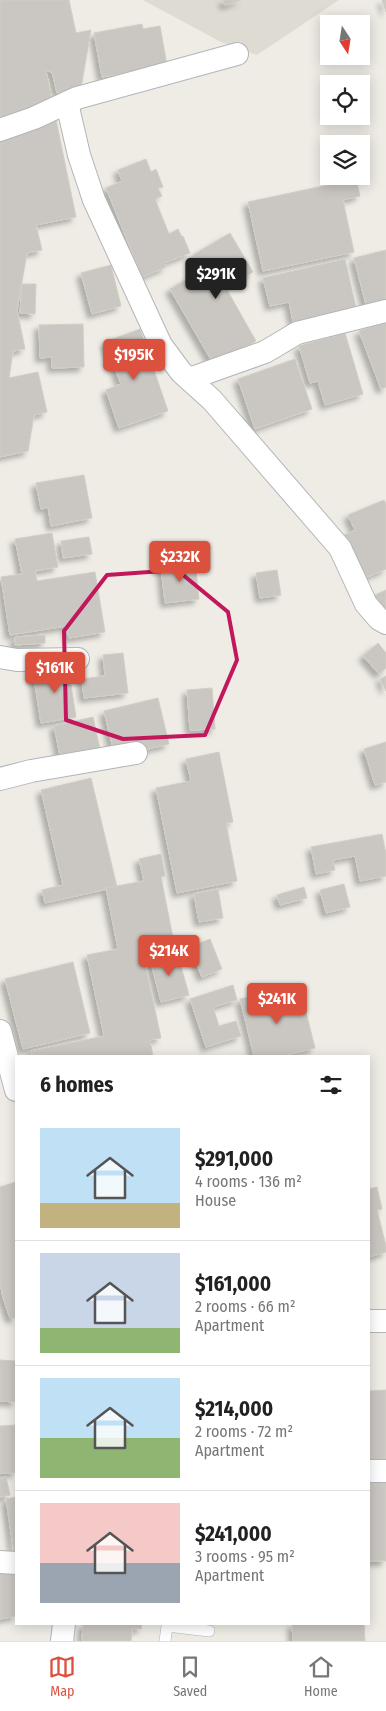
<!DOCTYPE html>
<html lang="en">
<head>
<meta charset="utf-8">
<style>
	:root { --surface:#fff; --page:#f6f6f6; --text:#222; --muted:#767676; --line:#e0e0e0; --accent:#db513e }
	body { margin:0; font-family:"Fira Sans Condensed",sans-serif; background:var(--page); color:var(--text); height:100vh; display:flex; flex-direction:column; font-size:19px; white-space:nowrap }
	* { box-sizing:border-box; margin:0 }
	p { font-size:16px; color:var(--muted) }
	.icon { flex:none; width:28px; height:28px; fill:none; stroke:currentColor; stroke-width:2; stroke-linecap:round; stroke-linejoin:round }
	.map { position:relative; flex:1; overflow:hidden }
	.drawer { position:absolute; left:15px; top:1055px; width:355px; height:570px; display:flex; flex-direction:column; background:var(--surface); border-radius:0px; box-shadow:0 2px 12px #0003 }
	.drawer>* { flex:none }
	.needle { width:32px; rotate:168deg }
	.tools { position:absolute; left:320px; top:15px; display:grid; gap:10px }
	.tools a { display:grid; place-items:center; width:50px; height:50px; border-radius:0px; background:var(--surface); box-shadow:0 2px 12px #0003; font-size:25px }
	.price { position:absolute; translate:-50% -42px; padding:0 11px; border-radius:5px; background:var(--accent); color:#fff; font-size:16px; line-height:32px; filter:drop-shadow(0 1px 2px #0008) }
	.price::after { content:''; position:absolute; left:50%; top:30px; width:15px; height:11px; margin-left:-8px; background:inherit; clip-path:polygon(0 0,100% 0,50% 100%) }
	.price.current { background:#222; color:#fff }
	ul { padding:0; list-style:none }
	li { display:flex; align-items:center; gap:15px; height:125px; padding:0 25px }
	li+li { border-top:1px solid var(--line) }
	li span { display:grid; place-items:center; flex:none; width:140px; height:100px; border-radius:0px; color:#555 }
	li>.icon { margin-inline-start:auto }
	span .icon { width:60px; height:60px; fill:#fffc; stroke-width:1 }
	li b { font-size:21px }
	h2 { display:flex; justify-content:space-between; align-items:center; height:60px; padding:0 25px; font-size:21px }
	.dock { display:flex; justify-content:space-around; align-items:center; height:70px; border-top:1px solid var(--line); background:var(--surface); font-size:14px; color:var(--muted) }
	.dock a { display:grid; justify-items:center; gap:2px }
	.dock .current { color:var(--accent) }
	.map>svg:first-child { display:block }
	.education { fill:#dedbd3 }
	.building { fill:#cac7c2; stroke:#d2cec4; filter:url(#shadow) }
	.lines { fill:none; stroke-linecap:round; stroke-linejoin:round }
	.service-casing { stroke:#b2b5b9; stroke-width:12 }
	.minor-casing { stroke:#b2b5b9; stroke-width:24 }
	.service { stroke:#fff; stroke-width:11 }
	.minor { stroke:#fff; stroke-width:22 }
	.marked { fill:none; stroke:#c2185b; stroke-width:4; stroke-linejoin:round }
</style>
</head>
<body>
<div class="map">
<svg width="386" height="1641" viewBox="0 0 386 1641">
	<defs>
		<filter id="shadow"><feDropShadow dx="-4.5" dy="4.5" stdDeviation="2.5" flood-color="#0004"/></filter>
	</defs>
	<rect width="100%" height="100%" fill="#eeece5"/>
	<path class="education" d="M143 0H339L257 55 221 42Z"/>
	<g class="building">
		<path d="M0 0H69L76 33 91 30 81 88 57 93 52 72 46 71 76 217 36 225 42 250 27 253 17 310 25 349 13 351 9 378 38 372 47 412 34 415 28 451 0 457V139L4 118 0 117Z"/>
		<path d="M223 0H241L225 5Z"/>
		<path d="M382 0H386V12Z"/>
		<path d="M142 24 143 29 160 26 167 65 102 77 94 33Z"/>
		<path d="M146 159 151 172 156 169 163 187 158 188 162 196 155 199 169 234 178 229 182 237 183 236 190 253 164 263 166 267 142 277 106 188 122 181 118 170Z"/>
		<path d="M356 179 360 196 343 200 354 252 263 271 248 202Z"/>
		<path d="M230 233 253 272 226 288 256 341 214 365 170 289 202 270 193 255Z"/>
		<path d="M386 250V300L366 305 354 258Z"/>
		<path d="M345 259 356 308 293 322 289 302 270 306 263 278Z"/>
		<path d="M111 265 121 306 92 314 81 273Z"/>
		<path d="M22 284H36L35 314 20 313Z"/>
		<path d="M386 322V387L381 389 359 331Z"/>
		<path d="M83 324 84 367 52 368V357L40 358 39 325Z"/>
		<path d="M140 329 168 411 119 428 106 390 121 384 105 342Z"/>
		<path d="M345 333 363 394 325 405 318 381 310 383 299 346Z"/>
		<path d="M295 359 312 409 255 429 238 379Z"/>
		<path d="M84 475 92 518 51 526 48 507 41 509 36 483Z"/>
		<path d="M384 500 386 504V569L360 580 342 536 355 530 348 515Z"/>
		<path d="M52 533 58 567 35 571 37 581 95 572 105 632 69 638 66 626 10 635 1 577 22 574 15 539Z"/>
		<path d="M89 537 92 554 63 558 61 541Z"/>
		<path d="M195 563 199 599 165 603 161 567Z"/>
		<path d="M277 570 281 595 260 598 256 573Z"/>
		<path d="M386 590V611L371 597Z"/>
		<path d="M45 635V643L15 645V637Z"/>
		<path d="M378 643 386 653V668L379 674 363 656Z"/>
		<path d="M123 653 128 693 84 698 82 679 105 676 103 655Z"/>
		<path d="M68 666 76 717 41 723 33 672Z"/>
		<path d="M386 676V691L380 679Z"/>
		<path d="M212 688 215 729 190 730 187 690Z"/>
		<path d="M158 698 169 744 115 757 104 711Z"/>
		<path d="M93 717 102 758 62 766 54 726Z"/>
		<path d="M386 742V782L375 785 364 749Z"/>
		<path d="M219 752 233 822 226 823 237 881 177 893 156 788 191 781 186 759Z"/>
		<path d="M91 778 117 887 45 903 42 890 63 885 41 790Z"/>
		<path d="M382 834 386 854V876L360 881 355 856 333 860 335 870 316 874 311 847Z"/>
		<path d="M161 854 165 876 161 877 175 948 143 954 161 1038 150 1040 153 1056H33L31 1051 104 1036 87 955 118 949 106 888 144 881 139 859Z"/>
		<path d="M344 884 350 907 326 913 320 890Z"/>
		<path d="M304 887 307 898 280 905 277 895Z"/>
		<path d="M218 889 223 918 199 922 194 894Z"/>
		<path d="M210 939 222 969 202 977 190 947Z"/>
		<path d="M177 952 189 995 161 1002 150 959Z"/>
		<path d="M73 962 90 1033 23 1049 5 979Z"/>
		<path d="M233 985 237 1000 213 1007 219 1026 236 1021 241 1036 206 1047 190 999Z"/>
		<path d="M277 990 280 1002 302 996 315 1048 283 1056H254L240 999Z"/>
		<path d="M16 1182V1318H10L3 1298 0 1282V1187Z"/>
		<path d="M377 1187 382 1209 377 1210 386 1246V1252L369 1257V1189Z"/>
		<path d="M0 1360 16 1361V1402L0 1401Z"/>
		<path d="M386 1390V1561H369V1391Z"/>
		<path d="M16 1425V1473H0V1426Z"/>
		<path d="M6 1477 10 1495 0 1497V1479Z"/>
		<path d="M16 1497V1552H14L6 1499Z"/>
		<path d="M16 1569V1616L0 1619V1572Z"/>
		<path d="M83 1624H142L141 1629 132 1628 131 1641H82Z"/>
		<path d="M292 1624H364L365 1641H293Z"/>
	</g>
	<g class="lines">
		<defs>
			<path id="service" d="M165 1641 167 1626 209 1631"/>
			<g id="minor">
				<path d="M67 103 79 155 94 200 161 345 181 372 212 400 340 548 366 604 379 619 386 623"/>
				<path d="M0 130 34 118 77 98 237 54"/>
				<path d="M189 379 265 352 297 333 386 311"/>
				<path d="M0 657 17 660 78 659"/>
				<path d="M0 779 31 771 136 753"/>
				<path d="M0 1031 16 1090"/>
				<path d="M369 1321H386"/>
				<path d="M369 1471H386"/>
				<path d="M0 1562 16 1563"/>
				<path d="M62 1641 64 1624"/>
			</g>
		</defs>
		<use href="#service" class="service-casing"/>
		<use href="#minor" class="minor-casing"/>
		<use href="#service" class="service"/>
		<use href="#minor" class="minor"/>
	</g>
	<path class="marked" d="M177 570 228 612 237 660 205 735 123 739 66 720 64 631 107 575Z"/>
</svg>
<div class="tools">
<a><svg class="needle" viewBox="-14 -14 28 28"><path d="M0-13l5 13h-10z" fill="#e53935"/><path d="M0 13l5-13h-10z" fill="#767676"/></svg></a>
<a><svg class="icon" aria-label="locate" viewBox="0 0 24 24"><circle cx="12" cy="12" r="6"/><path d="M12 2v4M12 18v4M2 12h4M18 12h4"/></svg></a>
<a><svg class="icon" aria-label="layers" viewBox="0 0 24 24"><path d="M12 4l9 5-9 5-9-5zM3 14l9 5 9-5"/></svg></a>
</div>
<b class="price current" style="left:216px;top:300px">$291K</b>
<b class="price" style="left:134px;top:381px">$195K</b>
<b class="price" style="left:180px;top:583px">$232K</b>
<b class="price" style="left:55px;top:694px">$161K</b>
<b class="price" style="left:169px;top:977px">$214K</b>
<b class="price" style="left:277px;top:1025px">$241K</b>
<section class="drawer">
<h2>6 homes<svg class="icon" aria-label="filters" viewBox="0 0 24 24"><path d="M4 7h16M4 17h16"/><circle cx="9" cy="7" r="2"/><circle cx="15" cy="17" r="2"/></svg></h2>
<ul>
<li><span style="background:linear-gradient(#bfe0f5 75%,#c2b280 0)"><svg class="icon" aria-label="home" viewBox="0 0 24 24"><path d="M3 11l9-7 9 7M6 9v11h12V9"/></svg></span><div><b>$291,000</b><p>4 rooms · 136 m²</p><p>House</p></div></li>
<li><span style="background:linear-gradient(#c9d6e8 75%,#8fb573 0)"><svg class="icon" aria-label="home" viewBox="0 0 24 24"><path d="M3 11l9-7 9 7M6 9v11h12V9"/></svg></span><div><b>$161,000</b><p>2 rooms · 66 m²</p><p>Apartment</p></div></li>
<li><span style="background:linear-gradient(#bfe0f5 60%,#8fb573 0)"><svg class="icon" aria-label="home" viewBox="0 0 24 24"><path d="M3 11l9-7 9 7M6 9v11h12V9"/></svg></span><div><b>$214,000</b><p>2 rooms · 72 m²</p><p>Apartment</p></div></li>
<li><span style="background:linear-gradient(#f6c9c9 60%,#9aa5b1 0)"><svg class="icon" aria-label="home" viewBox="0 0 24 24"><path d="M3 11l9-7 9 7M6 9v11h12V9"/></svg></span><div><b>$241,000</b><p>3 rooms · 95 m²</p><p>Apartment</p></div></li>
</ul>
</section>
</div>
<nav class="dock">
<a class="current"><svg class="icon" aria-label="map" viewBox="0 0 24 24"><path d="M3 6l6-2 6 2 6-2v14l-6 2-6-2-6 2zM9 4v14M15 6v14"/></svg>Map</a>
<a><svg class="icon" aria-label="saved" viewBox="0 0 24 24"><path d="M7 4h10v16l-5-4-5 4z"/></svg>Saved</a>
<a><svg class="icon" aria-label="home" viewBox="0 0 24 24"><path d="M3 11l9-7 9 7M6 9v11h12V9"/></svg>Home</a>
</nav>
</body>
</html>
